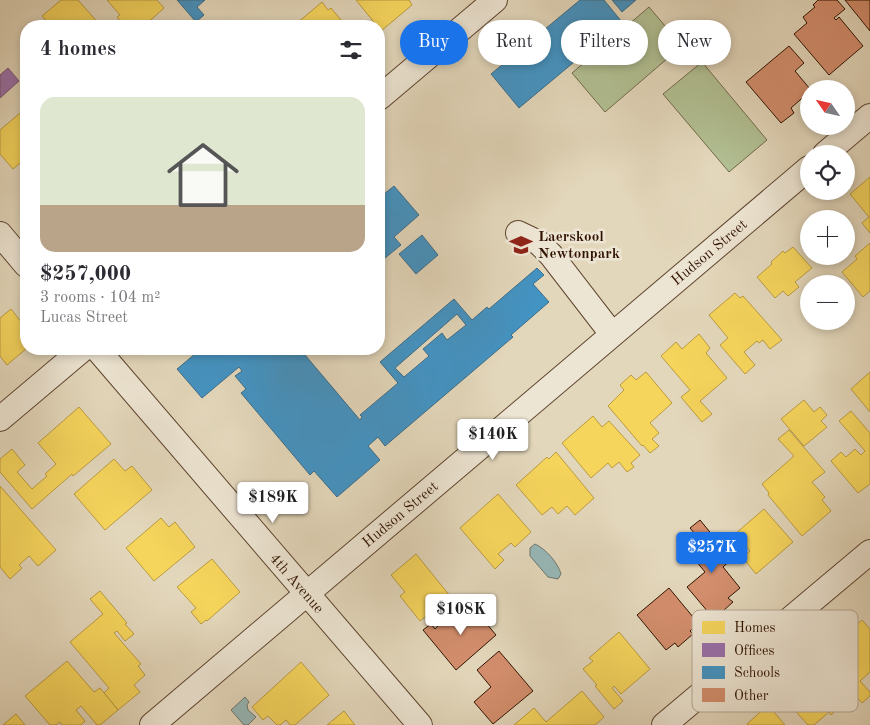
<!DOCTYPE html>
<html lang="en">
<head>
<meta charset="utf-8">
<style>
	:root { --surface:#fff; --page:#f2f2f3; --text:#2b2b33; --muted:#7c7c81; --line:#e1e1e2; --accent:#1a73e8 }
	body { margin:0; font-family:"Old Standard TT",serif; background:var(--page); color:var(--text); height:100vh; display:flex; flex-direction:column; font-size:19px; white-space:nowrap }
	* { box-sizing:border-box; margin:0 }
	p { font-size:16px; color:var(--muted) }
	.icon { flex:none; width:28px; height:28px; fill:none; stroke:currentColor; stroke-width:2; stroke-linecap:round; stroke-linejoin:round }
	.map { position:relative; flex:1; overflow:hidden }
	.side { position:absolute; left:20px; top:20px; width:365px; height:335px; display:flex; flex-direction:column; background:var(--surface); border-radius:20px; box-shadow:0 2px 8px #0003 }
	.side>* { flex:none }
	.banner { position:absolute; left:400px; top:20px; width:395px; height:45px; display:flex; gap:10px }
	.needle { width:32px; rotate:304deg }
	.controls { position:absolute; left:800px; top:80px; display:grid; gap:10px }
	.controls a { display:grid; place-items:center; width:55px; height:55px; border-radius:50%; background:var(--surface); box-shadow:0 2px 8px #0003; font-size:25px }
	.price { position:absolute; translate:-50% -42px; padding:0 11px; border-radius:5px; background:#fff; color:#222; font-size:16px; line-height:32px; filter:drop-shadow(0 1px 2px #0008) }
	.price::after { content:''; position:absolute; left:50%; top:30px; width:15px; height:11px; margin-left:-8px; background:inherit; clip-path:polygon(0 0,100% 0,50% 100%) }
	.price.selected { background:var(--accent); color:#fff }
	ul { padding:0; list-style:none }
	li { display:grid; align-content:center; gap:10px; height:265px; padding:0 20px }
	li+li { border-top:1px solid var(--line) }
	li span { display:grid; place-items:center; height:155px; border-radius:15px; color:#555 }
	li>.icon { margin-inline-start:auto }
	span .icon { width:90px; height:90px; fill:#fffc; stroke-width:1 }
	li b { font-size:21px }
	h2 { display:flex; justify-content:space-between; align-items:center; height:60px; padding:0 20px; font-size:21px }
	.chip { padding:0 18px; border-radius:22px; background:var(--surface); box-shadow:0 2px 8px #0003; font-size:18px; line-height:45px }
	.chip.selected { background:var(--accent); color:#fff }
	.map>svg:first-child { display:block }
	.green { fill:#b1bf92; stroke:#716949 }
	.water { fill:#97b8b8; stroke:#6e766e }
	.homes { fill:#f6d55c; stroke:#bb9b40 }
	.offices { fill:#9970ab; stroke:#7a5478 }
	.schools { fill:#4393c3; stroke:#3e6d88; fill-rule:evenodd }
	.building { fill:#d38e6d; stroke:#311300 }
	.lines { fill:none; stroke-linecap:round; stroke-linejoin:round }
	.minor-casing { stroke:#5e442f; stroke-width:26 }
	.minor { stroke:#ede5d3; stroke-width:24 }
	.labels { text-anchor:middle; stroke-width:5; stroke-linejoin:round; paint-order:stroke }
	.poi-label { font-size:15px; font-weight:bold; fill:#311300; stroke:#ede5d3; text-anchor:start }
	.street-label { font-size:15px; fill:#311300; stroke:#ede5d3 }
	.key { fill:#ede5d3; stroke:#b5a694; stroke-width:1 }
	.key-label { font-size:14px; fill:#311300 }
</style>
</head>
<body>
<div class="map">
<svg width="870" height="725" viewBox="0 0 870 725">
	<rect width="100%" height="100%" fill="#e3d7bb"/>
	<filter id="stains"><feTurbulence type="fractalNoise" baseFrequency=".004" numOctaves="4"/><feColorMatrix values="0 0 0 0 .2 0 0 0 0 .09 0 0 0 0 .02 0 0 0 .5 -.17"/></filter>
	<radialGradient id="worn" r=".72"><stop offset=".6" stop-color="#630" stop-opacity="0"/><stop offset="1" stop-color="#630" stop-opacity=".3"/></radialGradient>
	<g class="green">
		<path d="M649 7 682 46 605 112 572 73Z"/>
		<path d="M702 62 767 140 729 172 663 94Z"/>
	</g>
	<g class="water">
		<path d="M535 544C546 549 558 563 561 574L558 579 548 577 530 556V548Z"/>
		<path d="M245 697 249 702 247 705 248 710 256 717 248 725H244L231 710Z"/>
	</g>
	<g class="homes">
		<path d="M61 0H78L101 26H51L42 16Z"/>
		<path d="M107 0H157L164 8 144 26H125L117 17 120 15Z"/>
		<path d="M356 0H409L412 5 381 31Z"/>
		<path d="M322 2 328 10 331 8 346 26H298L296 24Z"/>
		<path d="M26 108V158L13 169 0 154V130Z"/>
		<path d="M870 177V233L862 223 869 217 850 194Z"/>
		<path d="M870 243V291L863 297 842 272 857 259 855 256Z"/>
		<path d="M793 247 812 268 795 282 799 287 788 296 783 291 775 298 757 277 772 264 771 262 783 251 785 253Z"/>
		<path d="M735 293 740 298 743 296 782 340 770 349 763 340 759 343 757 341 744 352 755 365 745 374 720 345 728 338 709 315Z"/>
		<path d="M11 309 26 328V349L7 365 0 356V318Z"/>
		<path d="M699 334 710 348 706 353 727 378 700 401 712 414 702 422 681 397 690 390 661 356 676 342 682 349Z"/>
		<path d="M646 372 672 403 650 423 659 433 652 439 659 446 650 453 643 445 642 446 608 406 624 390 620 385 631 375 636 380Z"/>
		<path d="M870 372V412L851 389Z"/>
		<path d="M804 400 814 412 820 407 827 415 821 421 827 427 804 446 781 419Z"/>
		<path d="M79 407 111 444 73 476 72 474 32 509 0 472V459L12 449 25 465 17 472 32 489 47 476 45 474 56 464 38 443Z"/>
		<path d="M851 411 870 433V484L858 493 831 461 841 452 846 457 855 449 861 455 865 451 839 421Z"/>
		<path d="M593 416 602 427 609 421 640 455 631 463 634 467 627 472 619 462 612 468 608 463 591 478 562 443Z"/>
		<path d="M789 430 825 472 812 482 825 497 822 500 831 511 802 536 768 495 769 493 762 484 794 456 778 439Z"/>
		<path d="M556 452 594 498 575 515 567 506 558 514 552 507 542 515 516 485 547 457 549 459Z"/>
		<path d="M114 459 125 471 132 466 152 490 105 530 74 494Z"/>
		<path d="M0 486 56 550 38 566 29 556 19 565 22 568 10 579 0 567Z"/>
		<path d="M498 494 531 532 515 547 511 543 498 554 504 560 495 569 460 528Z"/>
		<path d="M764 509 793 542 756 574 742 557 750 551 735 534Z"/>
		<path d="M161 518 169 527 175 522 195 547 154 581 126 548Z"/>
		<path d="M416 554 450 596 420 621 400 596 405 592 391 575Z"/>
		<path d="M212 559 240 592 207 621 206 620 201 624 191 612 196 608 177 587Z"/>
		<path d="M100 591 127 623 125 624 134 634 125 641 117 631 114 633 141 664 138 666 145 675 134 685 140 692 118 710 104 693 109 688 70 642 103 614 90 599Z"/>
		<path d="M862 620 870 629V672L860 681 870 692V696L862 703 821 656Z"/>
		<path d="M619 632 650 669 621 694 614 686 612 688 623 701 614 709 595 686 597 685 583 669 593 661 589 658Z"/>
		<path d="M67 661 94 692 100 688 118 710 100 725H97L81 706 76 710 85 721 81 725H62L60 722 56 725H50L25 696Z"/>
		<path d="M301 662 329 695 295 725H290L286 720 280 725H277L268 716 263 720 252 707Z"/>
		<path d="M812 672 842 705 831 715 829 712 814 725H808L780 694 789 686 796 693 804 686 800 682Z"/>
		<path d="M582 691 604 717 595 725H514L534 708 546 722Z"/>
		<path d="M768 705 785 725H748L747 724Z"/>
		<path d="M344 711 355 725H327Z"/>
		<path d="M16 714 25 725H3Z"/>
	</g>
	<path class="offices" d="M8 68 19 81 0 98V75Z"/>
	<g class="schools">
		<path d="M177 0H205L197 7 204 15 196 22Z"/>
		<path d="M580 0H604L622 22 519 108 491 74Z"/>
		<path d="M612 0H636L622 12Z"/>
		<path d="M394 186 419 215 394 237 401 245 379 263V198Z"/>
		<path d="M422 235 438 255 416 274 399 254Z"/>
		<path d="M537 268 544 275 533 284 549 302 511 335 513 337 385 446 378 437 368 446 380 460 337 497 314 471 310 475 241 393 246 389 235 376 242 371 239 367 202 398 177 369 201 349H300L360 420 362 417 360 415 398 383 380 362 454 299 472 320 487 307 489 309ZM457 314 466 325 447 340 442 333 423 349 429 356 404 377 395 368Z"/>
	</g>
	<g class="building">
		<path d="M818 0H837L845 9 834 18 836 20 839 17 863 46 829 75 794 34 807 23 803 17 815 7 813 5Z"/>
		<path d="M845 0H870V31Z"/>
		<path d="M789 46 804 63 795 71 810 89H809V92L791 108 794 113 781 123 746 82Z"/>
		<path d="M700 520 732 559 723 567 740 588 728 598 733 602 714 619 687 587 705 572 692 556 704 545 690 528Z"/>
		<path d="M669 588 698 623 690 631 693 634 678 647 675 643 666 650 637 615Z"/>
		<path d="M471 605 496 635 456 670 423 630 431 624 435 629 449 614 454 620Z"/>
		<path d="M499 651 533 691 493 724 474 702 491 687 477 670Z"/>
	</g>
	<g class="lines">
		<defs>
			<g id="minor">
				<path d="M379 98 495 0"/>
				<path d="M825 154 870 116"/>
				<path d="M518 233 539 243 551 255 612 334"/>
				<path d="M0 234 26 265"/>
				<path d="M97 349 420 725"/>
				<path d="M0 419 83 349"/>
				<path d="M152 725 809 168"/>
				<path d="M664 725 870 552"/>
			</g>
		</defs>
		<use href="#minor" class="minor-casing"/>
		<use href="#minor" class="minor"/>
	</g>
	<defs>
		<symbol id="school-bare" viewBox="-9 -9 18 18"><path d="M0-5L7-2L0 1L-7-2ZM-4 1L0 2.5L4 1V4Q0 6-4 4Z" fill="#8f2418" stroke="#ede5d3" stroke-width="2.5" paint-order="stroke"/></symbol>
	</defs>
	<g fill-rule="evenodd">
		<use href="#school-bare" x="505" y="229" width="32" height="32"/>
	</g>
	<g class="labels">
		<g class="poi-label">
			<text x="538" y="241">Laerskool<tspan x="538" dy="17">Newtonpark</tspan></text>
		</g>
		<g class="street-label">
			<text transform="translate(709 252) rotate(-40)" y="5">Hudson Street</text>
			<text transform="translate(400 514) rotate(-40)" y="5">Hudson Street</text>
			<text transform="translate(297 583) rotate(49)" y="5">4th Avenue</text>
		</g>
	</g>
	<rect x="692" y="610" width="166" height="102" rx="8" class="key"/>
	<rect x="702" y="621" width="23" height="13" fill="#f6d55c"/>
	<rect x="702" y="643" width="23" height="14" fill="#9970ab"/>
	<rect x="702" y="666" width="23" height="13" fill="#4393c3"/>
	<rect x="702" y="688" width="23" height="14" fill="#d38e6d"/>
	<g class="key-label">
		<text x="734" y="632">Homes</text>
		<text x="734" y="655">Offices</text>
		<text x="734" y="677">Schools</text>
		<text x="734" y="700">Other</text>
	</g>
	<rect width="100%" height="100%" filter="url(#stains)"/>
	<rect width="100%" height="100%" fill="url(#worn)"/>
</svg>
<div class="controls">
<a><svg class="needle" viewBox="-14 -14 28 28"><path d="M0-13l5 13h-10z" fill="#e53935"/><path d="M0 13l5-13h-10z" fill="#7c7c81"/></svg></a>
<a><svg class="icon" aria-label="locate" viewBox="0 0 24 24"><circle cx="12" cy="12" r="6"/><path d="M12 2v4M12 18v4M2 12h4M18 12h4"/></svg></a>
<a>+</a>
<a>−</a>
</div>
<b class="price" style="left:493px;top:461px">$140K</b>
<b class="price" style="left:273px;top:524px">$189K</b>
<b class="price selected" style="left:712px;top:574px">$257K</b>
<b class="price" style="left:461px;top:636px">$108K</b>
<div class="banner">
<a class="chip selected">Buy</a>
<a class="chip">Rent</a>
<a class="chip">Filters</a>
<a class="chip">New</a>
</div>
<section class="side">
<h2>4 homes<svg class="icon" aria-label="filters" viewBox="0 0 24 24"><path d="M4 7h16M4 17h16"/><circle cx="9" cy="7" r="2"/><circle cx="15" cy="17" r="2"/></svg></h2>
<ul>
<li><span style="background:linear-gradient(#dfe7d0 70%,#b9a48a 0)"><svg class="icon" aria-label="home" viewBox="0 0 24 24"><path d="M3 11l9-7 9 7M6 9v11h12V9"/></svg></span><div><b>$257,000</b><p>3 rooms · 104 m²</p><p>Lucas Street</p></div></li>
</ul>
</section>
</div>
</body>
</html>
